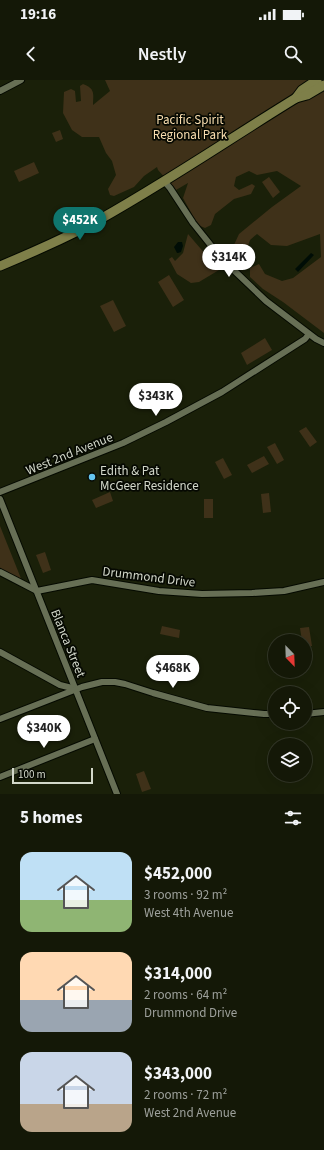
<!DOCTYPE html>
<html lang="en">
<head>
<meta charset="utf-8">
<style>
	:root { --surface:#141807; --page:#1d2111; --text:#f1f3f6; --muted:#9da09b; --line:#333728; --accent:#0f766e }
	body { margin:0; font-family:"Source Sans 3",sans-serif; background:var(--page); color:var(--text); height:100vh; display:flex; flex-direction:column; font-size:15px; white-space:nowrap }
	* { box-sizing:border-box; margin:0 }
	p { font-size:13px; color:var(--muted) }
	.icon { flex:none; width:22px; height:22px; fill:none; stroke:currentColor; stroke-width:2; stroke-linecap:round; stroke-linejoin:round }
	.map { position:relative; height:714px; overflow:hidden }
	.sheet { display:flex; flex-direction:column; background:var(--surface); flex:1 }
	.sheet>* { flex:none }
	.needle { width:26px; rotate:157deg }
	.controls { position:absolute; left:268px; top:554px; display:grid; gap:8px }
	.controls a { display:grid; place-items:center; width:44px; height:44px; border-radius:50%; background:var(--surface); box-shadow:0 4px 16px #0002,0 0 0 1px var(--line); font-size:20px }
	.scale { position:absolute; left:12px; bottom:10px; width:81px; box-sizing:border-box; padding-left:4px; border:2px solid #d3d8ca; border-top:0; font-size:11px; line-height:14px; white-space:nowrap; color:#d3d8ca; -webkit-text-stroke:3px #060902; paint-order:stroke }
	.price { position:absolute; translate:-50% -34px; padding:0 9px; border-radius:14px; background:#fff; color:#222; font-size:13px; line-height:26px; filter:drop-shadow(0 1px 2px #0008) }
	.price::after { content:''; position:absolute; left:50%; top:24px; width:12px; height:9px; margin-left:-6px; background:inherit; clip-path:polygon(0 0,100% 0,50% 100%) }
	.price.active { background:var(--accent); color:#fff }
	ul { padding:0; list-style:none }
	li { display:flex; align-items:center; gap:12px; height:100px; padding:0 20px }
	li span { display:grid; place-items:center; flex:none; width:112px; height:80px; border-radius:12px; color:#555 }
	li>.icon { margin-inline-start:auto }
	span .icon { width:48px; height:48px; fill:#fffc; stroke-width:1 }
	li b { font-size:17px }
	h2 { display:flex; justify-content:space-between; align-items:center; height:48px; padding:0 20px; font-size:17px }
	.status { display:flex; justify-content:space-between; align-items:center; height:28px; padding:0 20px; background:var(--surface); direction:ltr }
	.status svg { height:11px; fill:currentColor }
	header { display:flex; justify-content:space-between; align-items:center; height:52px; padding:0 20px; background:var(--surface); font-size:18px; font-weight:600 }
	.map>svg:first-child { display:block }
	.green { fill:#3f3119 }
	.water { fill:#000d06 }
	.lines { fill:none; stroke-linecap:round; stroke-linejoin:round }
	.street-casing { stroke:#050a00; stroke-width:8 }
	.secondary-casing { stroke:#050a00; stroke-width:11 }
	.street { stroke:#676f55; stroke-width:6 }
	.secondary { stroke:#7e7f49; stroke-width:9 }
	.poi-dot { fill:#65c5ee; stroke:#060902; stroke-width:1.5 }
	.labels { text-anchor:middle; stroke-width:3.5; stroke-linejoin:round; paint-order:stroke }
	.park-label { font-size:13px; fill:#fbdfb0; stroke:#060902 }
	.street-label { font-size:13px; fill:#d3d8ca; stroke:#060902 }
	.poi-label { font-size:13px; fill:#d3d8ca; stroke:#060902; text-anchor:start }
</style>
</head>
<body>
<div class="status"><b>19:16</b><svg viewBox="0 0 49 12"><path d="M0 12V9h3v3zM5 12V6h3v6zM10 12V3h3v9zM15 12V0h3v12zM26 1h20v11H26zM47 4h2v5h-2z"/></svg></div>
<header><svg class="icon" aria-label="back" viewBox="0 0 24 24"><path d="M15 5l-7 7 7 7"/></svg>Nestly<svg class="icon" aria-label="search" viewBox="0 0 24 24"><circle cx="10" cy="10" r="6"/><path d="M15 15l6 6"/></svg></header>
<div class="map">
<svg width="324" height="714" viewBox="0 0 324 714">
	<rect width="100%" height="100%" fill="#1a2009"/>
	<g class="green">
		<path d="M105 0H324V253L283 222 263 209 250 197V188L259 184 265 194 282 201 293 198 321 177 320 154 287 166 271 165 257 154 250 160 246 172 238 174 233 167 239 154 272 127 301 106 277 91 257 95 249 91 236 97 234 106 239 110 252 104 255 106 251 114 234 119 215 134 211 145 205 148 198 145 183 118 188 103 176 110 158 90 157 87 144 96 134 107 114 116 110 115 108 109 116 95 112 81 106 73 99 57H82L72 50 63 33 64 12 71 9 75 11 76 22 81 21 80 6 83 4C96 9 93 14 93 25L110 11Z"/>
		<path d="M60 50 63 59 56 62 52 53Z"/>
		<path d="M34 82 39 93 19 102 14 91Z"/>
		<path d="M269 97 280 112 273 118 262 102Z"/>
		<path d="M188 154 219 190 199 202 191 203 177 194 169 179 172 177 175 181 183 173Z"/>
		<path d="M169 195 184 220 173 227 158 202Z"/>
		<path d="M113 220 126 246 114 252 100 226Z"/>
		<path d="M265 258 272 270 247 285 241 273Z"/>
		<path d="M306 347 317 362 310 367 299 351Z"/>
		<path d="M275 363 284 380 277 384 267 367Z"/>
		<path d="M264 376 269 384 252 393 247 385Z"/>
		<path d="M223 378 232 395 224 399 215 382Z"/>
		<path d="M110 412 113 421 96 428 92 420Z"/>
		<path d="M269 413 271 432 263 433 261 414Z"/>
		<rect x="204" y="419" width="9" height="19"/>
		<path d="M0 446 22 501 0 489Z"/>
		<path d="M45 472 51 490 43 493 36 475Z"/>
		<path d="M162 546 180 550 179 558 160 554Z"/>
		<path d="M309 547 312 566 305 567V561H302L300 548Z"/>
		<path d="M144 691 151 709 142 712 136 694Z"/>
	</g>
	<g class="water">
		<path d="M178 162H182L183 166 181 172 178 173H177L174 167Z"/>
		<path d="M311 173 314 175 298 192 295 189Z"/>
	</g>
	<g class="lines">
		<defs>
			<g id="street">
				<path d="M0 11 21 0"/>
				<path d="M164 101 170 108 193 143 221 178 266 221 316 259 324 263"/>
				<path d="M0 412 123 363 166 342 222 312 305 259 309 254"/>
				<path d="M0 419 117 714"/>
				<path d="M0 492 37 511 92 500 159 511 202 514 252 513 284 511 324 502"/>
				<path d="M0 572 60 605 76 609"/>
				<path d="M305 634 324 632"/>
				<path d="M0 639 82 607 102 602H115L125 604 153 613 207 628 264 634H275"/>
				<path d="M0 697 95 659"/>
			</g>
			<g id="secondary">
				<path d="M296 18 302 10 317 0"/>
				<path d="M0 186C29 174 58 161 86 147 158 108 226 61 296 18L307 15 324 5"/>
			</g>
		</defs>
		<use href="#street" class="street-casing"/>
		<use href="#secondary" class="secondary-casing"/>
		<use href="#street" class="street"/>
		<use href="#secondary" class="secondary"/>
	</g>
	<circle class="poi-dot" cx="92" cy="397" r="4"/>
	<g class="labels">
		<g class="park-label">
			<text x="190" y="44">Pacific Spirit<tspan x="190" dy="15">Regional Park</tspan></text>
		</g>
		<g class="street-label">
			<text transform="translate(69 373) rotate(-22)" y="5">West 2nd Avenue</text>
			<text transform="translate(149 496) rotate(7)" y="5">Drummond Drive</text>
			<text transform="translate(69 563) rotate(68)" y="5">Blanca Street</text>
		</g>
		<g class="poi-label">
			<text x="100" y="395">Edith &amp; Pat<tspan x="100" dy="15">McGeer Residence</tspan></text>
		</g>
	</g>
</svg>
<div class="controls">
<a><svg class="needle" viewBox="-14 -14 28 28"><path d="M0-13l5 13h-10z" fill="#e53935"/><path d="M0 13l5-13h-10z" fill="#9da09b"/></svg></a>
<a><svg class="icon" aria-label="locate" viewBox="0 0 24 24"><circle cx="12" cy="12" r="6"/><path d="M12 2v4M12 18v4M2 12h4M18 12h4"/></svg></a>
<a><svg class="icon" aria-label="layers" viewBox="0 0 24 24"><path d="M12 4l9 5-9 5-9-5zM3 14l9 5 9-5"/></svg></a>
</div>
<div class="scale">100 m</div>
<b class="price active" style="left:80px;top:161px">$452K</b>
<b class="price" style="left:229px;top:198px">$314K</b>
<b class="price" style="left:156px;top:337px">$343K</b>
<b class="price" style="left:173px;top:609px">$468K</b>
<b class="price" style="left:44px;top:669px">$340K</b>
</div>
<section class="sheet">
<h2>5 homes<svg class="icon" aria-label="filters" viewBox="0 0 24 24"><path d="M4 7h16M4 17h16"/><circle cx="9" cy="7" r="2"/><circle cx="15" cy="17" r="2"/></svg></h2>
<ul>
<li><span style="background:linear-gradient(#bfe0f5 60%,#8fb573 0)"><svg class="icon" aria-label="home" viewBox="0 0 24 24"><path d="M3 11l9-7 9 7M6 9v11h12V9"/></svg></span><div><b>$452,000</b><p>3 rooms · 92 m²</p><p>West 4th Avenue</p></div></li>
<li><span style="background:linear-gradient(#ffd9b3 60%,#9aa5b1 0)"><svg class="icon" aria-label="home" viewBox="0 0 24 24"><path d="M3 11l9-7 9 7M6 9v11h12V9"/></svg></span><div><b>$314,000</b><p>2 rooms · 64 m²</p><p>Drummond Drive</p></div></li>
<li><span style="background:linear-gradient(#c9d6e8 65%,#b9a48a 0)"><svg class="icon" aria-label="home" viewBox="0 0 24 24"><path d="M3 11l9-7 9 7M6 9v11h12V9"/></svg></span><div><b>$343,000</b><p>2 rooms · 72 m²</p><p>West 2nd Avenue</p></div></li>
</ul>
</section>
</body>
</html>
